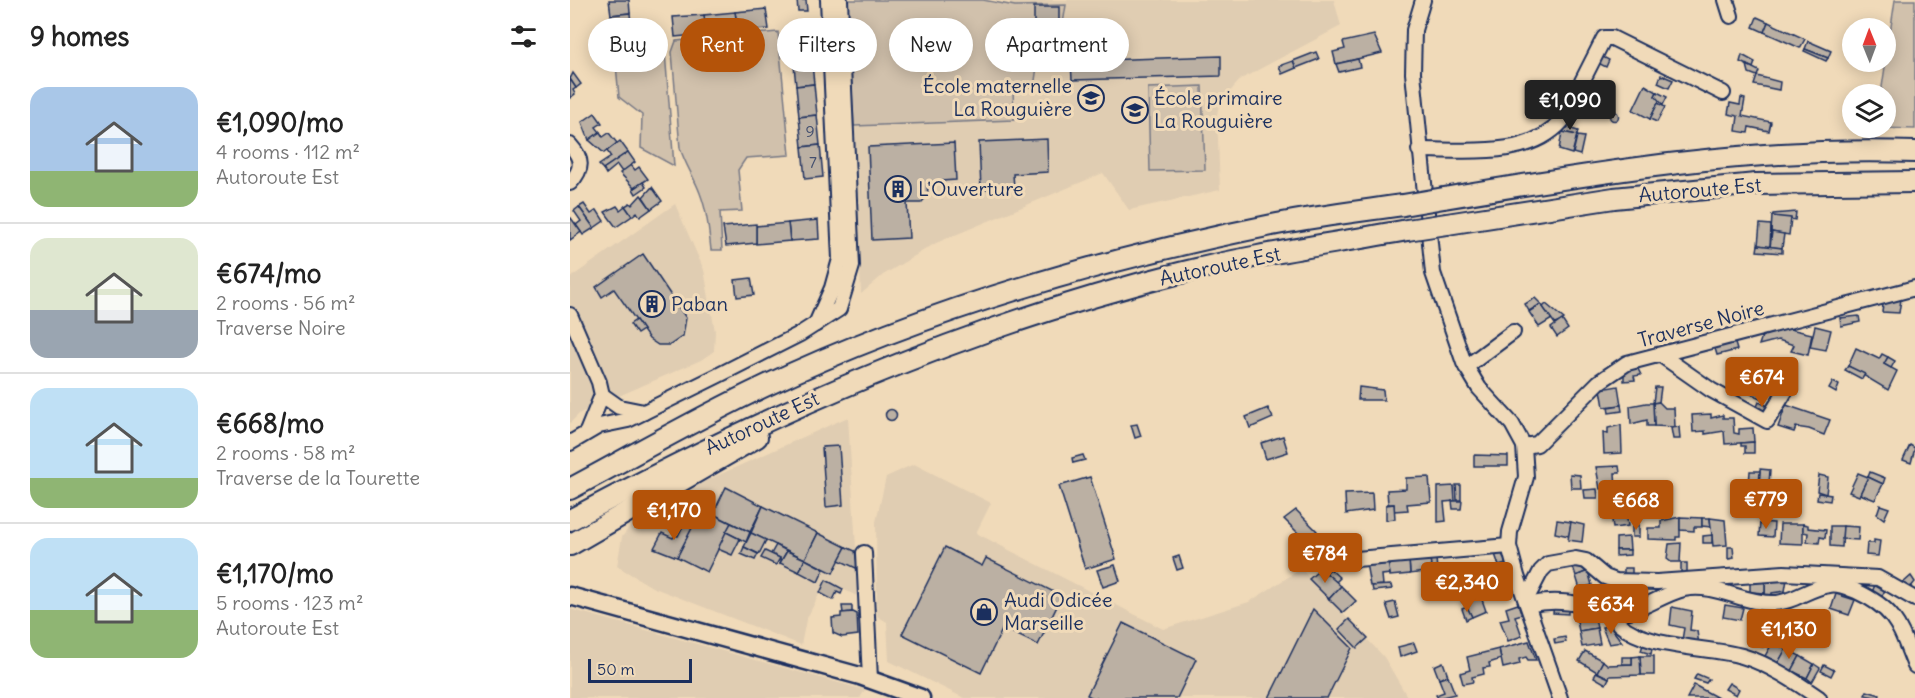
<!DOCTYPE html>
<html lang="en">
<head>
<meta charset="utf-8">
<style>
	:root { --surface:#fff; --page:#f2f2f2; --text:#222; --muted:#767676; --line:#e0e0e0; --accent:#b45309 }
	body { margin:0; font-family:Delius,sans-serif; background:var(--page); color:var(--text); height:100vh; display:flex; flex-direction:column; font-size:22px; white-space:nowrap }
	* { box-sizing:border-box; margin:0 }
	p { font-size:20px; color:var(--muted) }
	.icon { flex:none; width:33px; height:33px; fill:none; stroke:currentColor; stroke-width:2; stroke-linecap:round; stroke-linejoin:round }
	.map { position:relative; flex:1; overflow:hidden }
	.side { display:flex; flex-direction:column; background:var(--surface); width:570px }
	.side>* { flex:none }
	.hud { position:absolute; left:18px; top:18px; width:570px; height:54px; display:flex; gap:12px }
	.needle { width:39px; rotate:359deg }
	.fabs { position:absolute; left:1272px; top:18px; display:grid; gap:12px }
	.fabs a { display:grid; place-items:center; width:54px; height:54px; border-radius:50%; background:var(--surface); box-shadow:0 3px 15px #0003; font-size:30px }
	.scale { position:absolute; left:18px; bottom:15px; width:104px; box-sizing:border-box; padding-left:6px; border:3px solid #1b2f5e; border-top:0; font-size:16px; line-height:21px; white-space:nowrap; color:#1b2f5e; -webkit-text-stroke:4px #f0dab9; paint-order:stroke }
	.price { position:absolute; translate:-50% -51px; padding:0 14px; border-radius:6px; background:var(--accent); color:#fff; font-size:20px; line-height:39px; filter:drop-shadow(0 2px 3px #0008) }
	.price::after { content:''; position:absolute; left:50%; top:36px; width:18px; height:14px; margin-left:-9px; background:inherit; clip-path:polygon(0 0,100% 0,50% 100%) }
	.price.selected { background:#222; color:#fff }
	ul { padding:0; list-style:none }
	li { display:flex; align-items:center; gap:18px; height:150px; padding:0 30px }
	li+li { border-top:2px solid var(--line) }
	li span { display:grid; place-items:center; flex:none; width:168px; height:120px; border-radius:18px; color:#555 }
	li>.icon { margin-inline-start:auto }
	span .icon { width:72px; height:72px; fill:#fffc; stroke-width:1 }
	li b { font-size:26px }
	h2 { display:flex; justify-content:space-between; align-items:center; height:72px; padding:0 30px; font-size:26px }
	.pill { padding:0 21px; border-radius:27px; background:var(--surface); box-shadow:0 3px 15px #0003; font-size:21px; line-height:54px }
	.pill.selected { background:var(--accent); color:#fff }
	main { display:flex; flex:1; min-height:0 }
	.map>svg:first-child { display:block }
	.built { fill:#e0cdb2 }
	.green { fill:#d1c1ac; stroke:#767885; stroke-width:1.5 }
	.building { fill:#bbb0a3; stroke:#1b2f5e; stroke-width:1.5 }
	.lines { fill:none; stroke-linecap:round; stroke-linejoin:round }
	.minor-casing { stroke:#1b2f5e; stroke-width:18 }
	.major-casing { stroke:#1b2f5e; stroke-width:21 }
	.highway-casing { stroke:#1b2f5e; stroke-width:24 }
	.minor { stroke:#f0dab9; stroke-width:14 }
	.major { stroke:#f0dab9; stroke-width:16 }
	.highway { stroke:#f0dab9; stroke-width:20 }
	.highway-bridge-casing { stroke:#1b2f5e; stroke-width:24; stroke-linecap:butt }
	.highway-bridge { stroke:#f0dab9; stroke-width:20 }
	.labels { text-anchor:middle; stroke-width:6; stroke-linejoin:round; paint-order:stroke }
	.number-label { font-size:16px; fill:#434f6f }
	.poi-label { font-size:20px; fill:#1b2f5e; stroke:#f0dab9; text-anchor:start }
	.street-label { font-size:20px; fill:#1b2f5e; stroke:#f0dab9 }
</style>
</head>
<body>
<main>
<section class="side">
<h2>9 homes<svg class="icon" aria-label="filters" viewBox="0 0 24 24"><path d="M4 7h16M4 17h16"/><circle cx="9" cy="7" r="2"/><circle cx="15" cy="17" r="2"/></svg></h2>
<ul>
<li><span style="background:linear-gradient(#a9c7e8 70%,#8fb573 0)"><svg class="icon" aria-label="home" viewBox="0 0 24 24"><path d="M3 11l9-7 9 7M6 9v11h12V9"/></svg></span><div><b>€1,090/mo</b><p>4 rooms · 112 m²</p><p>Autoroute Est</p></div></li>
<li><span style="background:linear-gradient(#dfe7d0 60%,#9aa5b1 0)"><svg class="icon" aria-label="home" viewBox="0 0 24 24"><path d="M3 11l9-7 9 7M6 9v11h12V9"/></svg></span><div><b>€674/mo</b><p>2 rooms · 56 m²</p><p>Traverse Noire</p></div></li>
<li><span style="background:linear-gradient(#bfe0f5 75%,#8fb573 0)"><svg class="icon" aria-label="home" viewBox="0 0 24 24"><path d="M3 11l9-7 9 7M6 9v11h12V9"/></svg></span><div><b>€668/mo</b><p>2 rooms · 58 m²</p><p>Traverse de la Tourette</p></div></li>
<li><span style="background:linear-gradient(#bfe0f5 60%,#8fb573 0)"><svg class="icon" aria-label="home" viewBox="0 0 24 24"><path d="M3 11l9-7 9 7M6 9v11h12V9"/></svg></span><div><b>€1,170/mo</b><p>5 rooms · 123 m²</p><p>Autoroute Est</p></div></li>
</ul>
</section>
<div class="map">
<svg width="1345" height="698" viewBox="0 0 1345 698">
	<rect width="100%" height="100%" fill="#f0dab9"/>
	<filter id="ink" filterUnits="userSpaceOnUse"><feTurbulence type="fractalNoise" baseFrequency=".0167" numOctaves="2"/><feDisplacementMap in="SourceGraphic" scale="12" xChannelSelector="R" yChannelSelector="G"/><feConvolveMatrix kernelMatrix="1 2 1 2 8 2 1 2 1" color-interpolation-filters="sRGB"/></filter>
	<g filter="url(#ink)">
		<g class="built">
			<path d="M440 0H764L771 26 671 79 649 104 647 115 650 190 559 210 533 173 366 243 313 275 291 294 284 126 444 120 443 88 468 58 472 32 495 5 445 6H440Z"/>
			<path d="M105 204 134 270 145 331 144 351 131 360 10 413 0 423V278Z"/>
			<path d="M278 417 289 597 256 581 236 620 231 645 82 587 47 566 52 537 73 509Z"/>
			<path d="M344 464 421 503 406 533 593 629 679 602 731 569 814 657 838 698H394L319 661 317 622 307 616 306 522 316 477Z"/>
			<path d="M0 609 295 690 290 698H0Z"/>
		</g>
		<g class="green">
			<path d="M277 0H413L445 6 496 5 491 36 472 33 464 87 443 88 444 120 284 126Z"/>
			<path d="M1325 0H1345V129L1309 128H1316V94H1311Z"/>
			<path d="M208 32 220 155 176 158 168 170 172 211 150 212 152 250H141C139 231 137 211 130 193 124 177 115 164 110 148L102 52 106 41Z"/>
			<path d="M95 52 104 166 71 148 72 115 49 97 45 54Z"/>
			<path d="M632 86 635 170 580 171 578 88Z"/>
		</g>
		<g class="building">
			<path d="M39 0H59L60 13 41 15Z"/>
			<path d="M227 0H236L237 11H228Z"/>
			<path d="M464 7H489V22L464 23Z"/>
			<path d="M196 9 199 29 168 31 165 12Z"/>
			<path d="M165 12 168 31 136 34 134 15Z"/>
			<path d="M60 13 63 43 44 45 41 15Z"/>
			<path d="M134 15 136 34 105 37 103 17Z"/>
			<path d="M1187 17 1198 22 1194 32 1183 27Z"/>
			<path d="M1198 22 1235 39 1230 48 1194 32Z"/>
			<path d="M238 23 241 53 223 55 220 25Z"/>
			<path d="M804 35 812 53 766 64 763 52 775 49 773 42Z"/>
			<path d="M1238 41 1261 51 1258 58 1235 49Z"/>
			<path d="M1235 49 1258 58 1256 61 1234 51Z"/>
			<path d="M746 52 749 59 726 68 723 61Z"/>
			<path d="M241 53 244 84 226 86 223 55Z"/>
			<path d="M1172 55 1185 62 1183 68 1170 62Z"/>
			<path d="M651 56V76L502 80 501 61Z"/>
			<path d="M1031 56 1039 60 1036 67 1028 63Z"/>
			<path d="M788 59 790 67 769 72 766 64Z"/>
			<path d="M723 61 726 68 712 74 709 66Z"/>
			<path d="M1177 65 1189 71 1187 76 1179 73Z"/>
			<path d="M3 73 11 84 6 88 0 79Z"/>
			<path d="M1091 75 1103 80 1099 88 1088 83Z"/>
			<path d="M1187 76 1210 82 1209 90 1184 85Z"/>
			<path d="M0 79 6 88 3 90 5 94 0 98Z"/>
			<path d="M244 84 247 115 229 117 226 86Z"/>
			<path d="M1075 85 1087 92 1085 96 1090 99 1080 119 1063 110Z"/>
			<path d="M1087 92 1097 97 1093 105 1085 96Z"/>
			<path d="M1171 98 1175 99 1172 116 1201 122 1199 131 1179 127 1178 133 1166 131 1168 116 1158 114 1160 103 1170 105Z"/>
			<path d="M1088 103 1095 107 1087 122 1080 119Z"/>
			<circle cx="1044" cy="116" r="4.5"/>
			<path d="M25 113 32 123 26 127 30 132 19 140 12 122Z"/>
			<path d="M247 115 250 145 232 147 229 117Z"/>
			<path d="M995 127 1008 131 1007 135 992 132Z"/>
			<path d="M30 132 33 137 39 133 47 143 34 153 19 140Z"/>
			<path d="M992 132 1007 135 1002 154 989 150Z"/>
			<path d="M1007 136 1014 137 1010 155 1003 153Z"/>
			<path d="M477 139 478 172 443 174 444 188 411 190 409 142Z"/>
			<path d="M50 141 58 152 33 169 29 165 41 157 37 151Z"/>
			<path d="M384 143 386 180 357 182 358 195 351 203H337L339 238 302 240 298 147Z"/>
			<path d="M250 145 253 177 235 179 232 147Z"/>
			<path d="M58 152 65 162 52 172 47 165 36 174 33 169Z"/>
			<path d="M61 165 65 170 69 167 78 179 64 188 50 173Z"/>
			<path d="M73 182 76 187 66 194 63 189Z"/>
			<path d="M82 187 92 201 81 209 73 197Z"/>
			<path d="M71 195 81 209 70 217 67 212 62 216 55 206 60 203 62 205Z"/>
			<path d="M14 204 21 214 27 210 34 221 24 228 9 207Z"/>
			<path d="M47 206 50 210 55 206 62 216 46 227 35 212Z"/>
			<path d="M9 207 24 228 13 235 6 225 11 221 4 211Z"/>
			<path d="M1226 212 1225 220 1202 216 1203 214Z"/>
			<path d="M1202 216 1221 218 1219 235 1201 232Z"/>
			<path d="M1 218 11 232 0 240V219Z"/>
			<path d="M248 220 249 239 220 241 218 223Z"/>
			<path d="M218 223 220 241 186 244V226Z"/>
			<path d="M186 224V243L156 246 153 227Z"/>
			<path d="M1190 224 1201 225 1200 247 1188 245Z"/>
			<path d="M1202 232 1214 234 1212 248 1200 247Z"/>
			<path d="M1188 245 1212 248V253L1187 251Z"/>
			<path d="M73 254 116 318 113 336 100 345H88L79 339 44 289 32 297 26 287Z"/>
			<path d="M181 278 184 295 167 297 165 280Z"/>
			<path d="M965 298 971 304 959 311 955 304Z"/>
			<path d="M1331 299 1329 313 1312 312 1313 304Z"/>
			<path d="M971 304 982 319 969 327 959 312Z"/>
			<path d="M976 304 994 319 992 321 985 324 973 307Z"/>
			<path d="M1289 316 1290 322 1271 326 1270 318Z"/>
			<path d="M66 320 73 330 67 334 60 324Z"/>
			<path d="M992 320 998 329 987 337 981 328Z"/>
			<path d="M1245 326 1261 330 1256 350 1240 347Z"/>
			<path d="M1211 327 1242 334 1238 355 1221 351 1224 345 1208 340 1189 345 1192 336 1210 331Z"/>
			<path d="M1164 340 1167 350 1147 355 1144 345Z"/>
			<path d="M1286 348 1309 359 1312 354 1318 357 1314 364 1327 371 1318 390 1278 366Z"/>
			<path d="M1318 357 1325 361 1321 368 1314 364Z"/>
			<path d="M1066 365 1071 375 1064 376 1065 380 1054 381V369Z"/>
			<path d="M1278 366 1295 374 1292 379 1275 370Z"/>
			<path d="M1185 369 1204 377 1195 400 1181 394 1184 386 1179 384Z"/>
			<path d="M1263 382 1269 385 1266 393 1259 389Z"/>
			<path d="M1048 386 1051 405 1034 407 1031 389Z"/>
			<path d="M789 387 813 390 814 400H788Z"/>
			<path d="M1085 387H1091L1089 402 1083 403Z"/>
			<path d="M1089 402 1095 408H1104L1105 427 1084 426 1083 403Z"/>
			<path d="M1189 402 1198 406 1195 413 1186 409Z"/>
			<path d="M1076 403H1083L1084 426H1077V420L1061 424 1060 406Z"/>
			<path d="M1051 405 1052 411 1039 413 1038 407Z"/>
			<path d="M1216 405 1260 420 1254 435 1239 429 1226 427 1224 432 1208 427Z"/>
			<path d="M698 408 703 418 680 428 676 417Z"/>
			<circle cx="321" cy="415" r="5.5"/>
			<path d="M1141 414V418L1153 415V418H1163L1164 433 1169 434V429L1183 428 1184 442 1155 444 1154 431 1135 434V431L1123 432 1122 415Z"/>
			<path d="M567 424 571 436 565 438 561 425Z"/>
			<path d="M1051 425 1052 453 1034 454 1033 433 1038 434V428Z"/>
			<path d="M1109 427 1110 439H1103L1101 428Z"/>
			<path d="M713 436 718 452 696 459 691 443Z"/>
			<path d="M1184 442V453H1175V446H1171V443Z"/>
			<path d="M1340 445 1345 448 1341 463 1333 460Z"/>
			<path d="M269 446 273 505 256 507 252 447Z"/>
			<path d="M513 455 515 460 503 463 502 458Z"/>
			<path d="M904 455 938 456V466H904Z"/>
			<path d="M1049 466 1050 473H1045L1046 487 1030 489 1026 467Z"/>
			<path d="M1190 469 1200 470 1199 484 1189 483Z"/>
			<path d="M1180 471H1190L1189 486H1179Z"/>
			<path d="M1300 472 1315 478 1313 484 1298 477Z"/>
			<path d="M1288 473 1298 477 1289 496 1279 492Z"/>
			<path d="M1000 474 1010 475 1011 488H1001Z"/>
			<path d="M1249 475 1258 477 1256 494 1247 491Z"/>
			<path d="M520 477 546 559 515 569 489 486Z"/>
			<path d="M859 477 861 502 837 504 838 510 824 511V504H818L817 490 836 489V478Z"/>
			<path d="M1298 477 1313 484 1305 500 1290 494Z"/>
			<path d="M886 485H891V500H887Z"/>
			<path d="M884 486 885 501 874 502 876 521 868 522V487Z"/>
			<path d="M156 487 193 506 180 532 143 514Z"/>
			<path d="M1027 489 1028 498H1015L1014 490Z"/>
			<path d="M802 493 803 510 776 514 775 494Z"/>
			<path d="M1248 493 1261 495 1260 501 1247 499Z"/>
			<path d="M882 501H892L891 509H883Z"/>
			<path d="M824 504 825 519 816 520V505Z"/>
			<path d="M1310 505 1319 508 1314 519 1307 514Z"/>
			<path d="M193 506 248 533 235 559 181 533Z"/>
			<path d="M131 508 161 523 137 572 107 557Z"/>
			<path d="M726 510 747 531 736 541 714 519Z"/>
			<path d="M1056 511 1058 526 1043 528 1041 512Z"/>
			<path d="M1110 517V537H1106V540L1078 539V528H1091V521Z"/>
			<path d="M1110 517 1132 518V527H1124V531L1110 530Z"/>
			<path d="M1132 518H1140L1141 527 1132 526Z"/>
			<path d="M1140 518 1155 520 1157 545 1143 546Z"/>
			<path d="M987 520 1001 522 999 536 985 533Z"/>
			<path d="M115 522 123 526 107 557 84 548 92 533 103 538 105 535 108 536Z"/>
			<path d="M1001 522 1014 525 1012 542 998 540Z"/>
			<path d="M1190 522 1204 523 1203 537 1189 536Z"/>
			<path d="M161 523 180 532 176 542 156 532Z"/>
			<path d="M1210 524H1233V544L1209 543Z"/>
			<path d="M1233 524 1238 525V528L1256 530 1255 538 1250 537 1249 543 1237 542 1238 533 1233 532Z"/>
			<path d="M1069 525V537H1062V527Z"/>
			<path d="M1260 526H1273L1272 547 1260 546Z"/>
			<path d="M1273 526 1289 527 1288 540 1272 539Z"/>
			<path d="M156 532 170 539 162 555 148 549Z"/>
			<path d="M181 533 196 540 189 554 174 547Z"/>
			<path d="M248 533 276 547 263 573 235 559Z"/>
			<path d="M1142 535V543H1133V536Z"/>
			<path d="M1059 537 1060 550H1046V538Z"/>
			<path d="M1304 540 1310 541 1308 556 1296 555 1297 543H1304Z"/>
			<path d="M1111 543 1110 562H1101L1097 559 1099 544Z"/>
			<path d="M206 545 217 551 210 563V558L201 554Z"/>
			<path d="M174 547 188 554 185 560 171 554Z"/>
			<path d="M276 547 285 551 288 569 269 560Z"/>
			<path d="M375 547 412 566 416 558 492 596 468 645 433 628 411 673 332 634Z"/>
			<path d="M1158 547H1163L1164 558 1158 559Z"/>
			<path d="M931 550 936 564 929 566 924 551Z"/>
			<path d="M1046 550H1060V555L1046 556Z"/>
			<path d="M195 551 210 558 206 565 191 558Z"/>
			<path d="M217 551 235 559 229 572 210 563Z"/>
			<path d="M609 556 613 568 607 570 603 558Z"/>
			<path d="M860 557 862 571 840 574 839 560Z"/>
			<path d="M866 558 867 571H862L860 559Z"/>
			<path d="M235 559 254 569 248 582 229 572Z"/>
			<path d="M839 560 840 574 820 576 818 561Z"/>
			<path d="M818 561 820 574 812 575 813 585 800 586 796 563Z"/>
			<rect x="1111" y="563" width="6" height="12"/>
			<path d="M1002 564 1017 567 1018 571 1006 576Z"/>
			<path d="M545 565 550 581 533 587 527 570Z"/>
			<path d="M881 566 889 567 888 584H880Z"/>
			<rect x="1054" y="568" width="8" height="9"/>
			<path d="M760 569 770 578 766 582 756 573Z"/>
			<path d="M1018 571 1022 585 1010 589 1006 576Z"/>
			<path d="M747 572 752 578 756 573 771 586 759 599 739 579Z"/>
			<path d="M1341 576 1345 582 1339 589 1333 583Z"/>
			<path d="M1217 579 1215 591 1202 593 1201 599H1195V580Z"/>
			<path d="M256 580 273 589 271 594 267 592 263 600 250 593Z"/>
			<path d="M1195 580V593L1180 592V581Z"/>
			<path d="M1306 583 1316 588 1310 600 1301 594Z"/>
			<path d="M821 585 822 589 803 591 802 586Z"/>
			<path d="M771 586 786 601 773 613 759 599Z"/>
			<path d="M907 587 910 594 892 602 889 594Z"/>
			<path d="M910 594 916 611 902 617 894 601Z"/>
			<path d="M1266 594 1285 600 1279 615 1261 609Z"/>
			<path d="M825 602 829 617 821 619 816 604Z"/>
			<path d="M948 604 952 614 945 616 952 636 938 641 930 620 939 618 936 608Z"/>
			<path d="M984 604H998V614L983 613Z"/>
			<path d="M1155 605 1173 608 1170 620 1153 617Z"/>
			<path d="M272 606H282V612L273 613Z"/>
			<path d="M1010 606 1012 615 1024 613 1027 628 1009 631 1004 607Z"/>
			<path d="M897 607 902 617 896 620 892 609Z"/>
			<path d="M1102 607 1122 611 1120 630 1127 631 1129 645 1112 640 1114 628 1100 625Z"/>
			<path d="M743 609 782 648 757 698H699Z"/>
			<path d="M283 612 287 614 288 635 272 637 263 633 262 618 271 617V613Z"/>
			<path d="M779 619 798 638 787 648 769 629Z"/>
			<path d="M553 623 626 659 607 698H523L517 695Z"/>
			<path d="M1041 625 1045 633 1052 642 1039 644 1032 627Z"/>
			<path d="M1027 628 1030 644 1012 647 1009 631Z"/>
			<path d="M1180 634 1195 639 1193 647 1177 643Z"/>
			<path d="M995 637 996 642 985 644 984 639Z"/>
			<path d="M959 641 966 660H958L956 657 949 659 950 664 933 668 929 649Z"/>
			<path d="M1074 641 1083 643 1081 654 1071 651Z"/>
			<path d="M1203 642 1216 649 1208 663 1195 656Z"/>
			<path d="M844 643 847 651 830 657 828 647Z"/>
			<path d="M929 649 931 659 919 663 920 667 913 668 914 674 902 677 903 682 893 684 890 673 900 670 897 657Z"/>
			<path d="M1216 649 1230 656 1222 671 1208 663Z"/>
			<path d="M1015 651 1033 661 1027 672 1009 661Z"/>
			<path d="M1070 656H1084V675H1071Z"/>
			<path d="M1070 656 1071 675 1040 676 1039 678 1027 672 1033 661 1038 665 1062 664V657Z"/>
			<path d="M1230 656 1244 664 1237 678 1222 671Z"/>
			<rect x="1052" y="657" width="10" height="7"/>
			<path d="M873 662 878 676 869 679 864 666Z"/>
			<path d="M1244 664 1250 668 1242 682 1237 678Z"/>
			<path d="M1254 665 1264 670 1261 676 1251 671Z"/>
			<path d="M1026 672 1039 678 1036 684 1024 677Z"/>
			<path d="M1127 674 1139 679 1136 683 1124 679Z"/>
			<path d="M878 676 885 694 868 698 866 695 874 692 869 679Z"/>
			<path d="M1159 683 1169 689 1166 695 1155 689Z"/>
			<path d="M1124 685 1148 698H1117Z"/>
			<path d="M1297 691 1310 695 1309 698 1295 695Z"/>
		</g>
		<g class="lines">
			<defs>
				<g id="minor">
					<path d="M853 0 844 30 843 73 863 273 894 363 909 388 942 424 954 446 956 477 940 532 939 546 947 576 990 698"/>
					<path d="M1156 0 1161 16"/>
					<path d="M0 145C13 159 13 169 0 183"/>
					<path d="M849 150C896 150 958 159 992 121L1034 38H1042L1153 93"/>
					<path d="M0 315 29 382 32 395 17 432"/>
					<path d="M246 324 262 288 270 259 258 0"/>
					<path d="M1091 355 1141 390 1197 421 1216 390"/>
					<path d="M896 367 943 332"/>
					<path d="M32 395 49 407 74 412"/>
					<path d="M0 443 29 426 58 420 147 376 230 334 269 309 282 266 270 0"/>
					<path d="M954 446 967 444 1029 382 1057 363 1345 288"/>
					<path d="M294 553 300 679"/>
					<path d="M763 561 939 546"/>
					<path d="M956 600 971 571 978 564 1006 559 1016 561 1035 577 1046 581 1087 582 1214 573 1308 578 1345 599"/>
					<path d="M958 605C990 597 1014 605 1045 613L1049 624C1078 649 1136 646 1172 656 1199 664 1226 682 1249 698"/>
					<path d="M1045 613C1070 613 1090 595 1114 589 1144 582 1174 604 1204 603 1223 603 1240 587 1260 585 1269 583 1278 588 1286 591 1327 610 1329 626 1345 666"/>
				</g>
				<path id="major" d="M0 596 290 676 351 698"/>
				<g id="highway">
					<path d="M874 198C1029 172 1187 146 1345 152"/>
					<path d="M877 224 1044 198 1186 184 1345 182"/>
					<path d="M0 489C64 455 127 418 193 387 355 310 532 259 707 224 749 216 791 211 833 205"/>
					<path d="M0 520C199 413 390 328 610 273 685 254 762 244 837 230"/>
					<path d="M0 545 187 437"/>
				</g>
			</defs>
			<use href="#minor" class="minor-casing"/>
			<use href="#major" class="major-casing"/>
			<use href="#highway" class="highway-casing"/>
			<use href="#minor" class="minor"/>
			<use href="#major" class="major"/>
			<use href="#highway" class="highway"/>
			<defs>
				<g id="highway-bridge">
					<path d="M833 205 874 198"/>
					<path d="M837 230 877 224"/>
				</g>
			</defs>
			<use href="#highway-bridge" class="highway-bridge-casing"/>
			<use href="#highway-bridge" class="highway-bridge"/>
		</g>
	</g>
	<defs>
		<symbol id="school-ring" viewBox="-11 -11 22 22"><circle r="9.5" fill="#f0dab9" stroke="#1b2f5e" stroke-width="1.5"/><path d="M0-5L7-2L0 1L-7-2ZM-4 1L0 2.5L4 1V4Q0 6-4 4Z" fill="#1b2f5e"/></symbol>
		<symbol id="building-ring" viewBox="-11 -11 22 22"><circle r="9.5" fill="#f0dab9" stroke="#1b2f5e" stroke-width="1.5"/><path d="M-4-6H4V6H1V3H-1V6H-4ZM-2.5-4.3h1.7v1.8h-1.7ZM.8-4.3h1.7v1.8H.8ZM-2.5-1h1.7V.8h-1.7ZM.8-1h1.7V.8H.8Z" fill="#1b2f5e"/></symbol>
		<symbol id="shop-ring" viewBox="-11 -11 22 22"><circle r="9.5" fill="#f0dab9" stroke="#1b2f5e" stroke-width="1.5"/><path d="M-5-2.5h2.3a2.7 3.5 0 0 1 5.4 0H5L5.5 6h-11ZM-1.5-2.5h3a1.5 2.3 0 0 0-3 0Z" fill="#1b2f5e"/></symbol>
	</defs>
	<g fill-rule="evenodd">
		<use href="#school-ring" x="506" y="83" width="30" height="30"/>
		<use href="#school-ring" x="550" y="95" width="30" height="30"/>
		<use href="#building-ring" x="313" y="174" width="30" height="30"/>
		<use href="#building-ring" x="67" y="289" width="30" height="30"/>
		<use href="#shop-ring" x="399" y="597" width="30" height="30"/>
	</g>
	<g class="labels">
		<g class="number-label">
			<text x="240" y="137">9</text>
			<text x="243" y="168">7</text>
		</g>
		<g class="poi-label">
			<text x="502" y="93" text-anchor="end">École maternelle<tspan x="502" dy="23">La Rouguière</tspan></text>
			<text x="584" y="105">École primaire<tspan x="584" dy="23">La Rouguière</tspan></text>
			<text x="348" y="196">L'Ouverture</text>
			<text x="101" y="311">Paban</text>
			<text x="434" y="607">Audi Odicée<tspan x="434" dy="23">Marseille</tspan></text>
		</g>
		<g class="street-label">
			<text transform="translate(1130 190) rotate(-5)" y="7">Autoroute Est</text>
			<text transform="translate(650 266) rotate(-12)" y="7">Autoroute Est</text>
			<text transform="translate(1131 324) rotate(-15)" y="7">Traverse Noire</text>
			<text transform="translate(192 423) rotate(-25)" y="7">Autoroute Est</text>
		</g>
	</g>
</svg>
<div class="fabs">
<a><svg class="needle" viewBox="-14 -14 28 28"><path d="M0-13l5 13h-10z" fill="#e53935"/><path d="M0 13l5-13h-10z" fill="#767676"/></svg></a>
<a><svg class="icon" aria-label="layers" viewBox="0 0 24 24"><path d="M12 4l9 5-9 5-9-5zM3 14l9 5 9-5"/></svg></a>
</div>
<div class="scale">50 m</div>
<b class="price selected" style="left:1000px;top:131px">€1,090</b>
<b class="price" style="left:1192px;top:408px">€674</b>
<b class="price" style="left:1196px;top:530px">€779</b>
<b class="price" style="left:1066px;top:531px">€668</b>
<b class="price" style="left:104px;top:541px">€1,170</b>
<b class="price" style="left:755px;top:584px">€784</b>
<b class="price" style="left:897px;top:613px">€2,340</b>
<b class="price" style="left:1041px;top:635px">€634</b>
<b class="price" style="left:1219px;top:660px">€1,130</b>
<div class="hud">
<a class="pill">Buy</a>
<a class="pill selected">Rent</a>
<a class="pill">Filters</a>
<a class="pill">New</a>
<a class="pill">Apartment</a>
</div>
</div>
</main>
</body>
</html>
